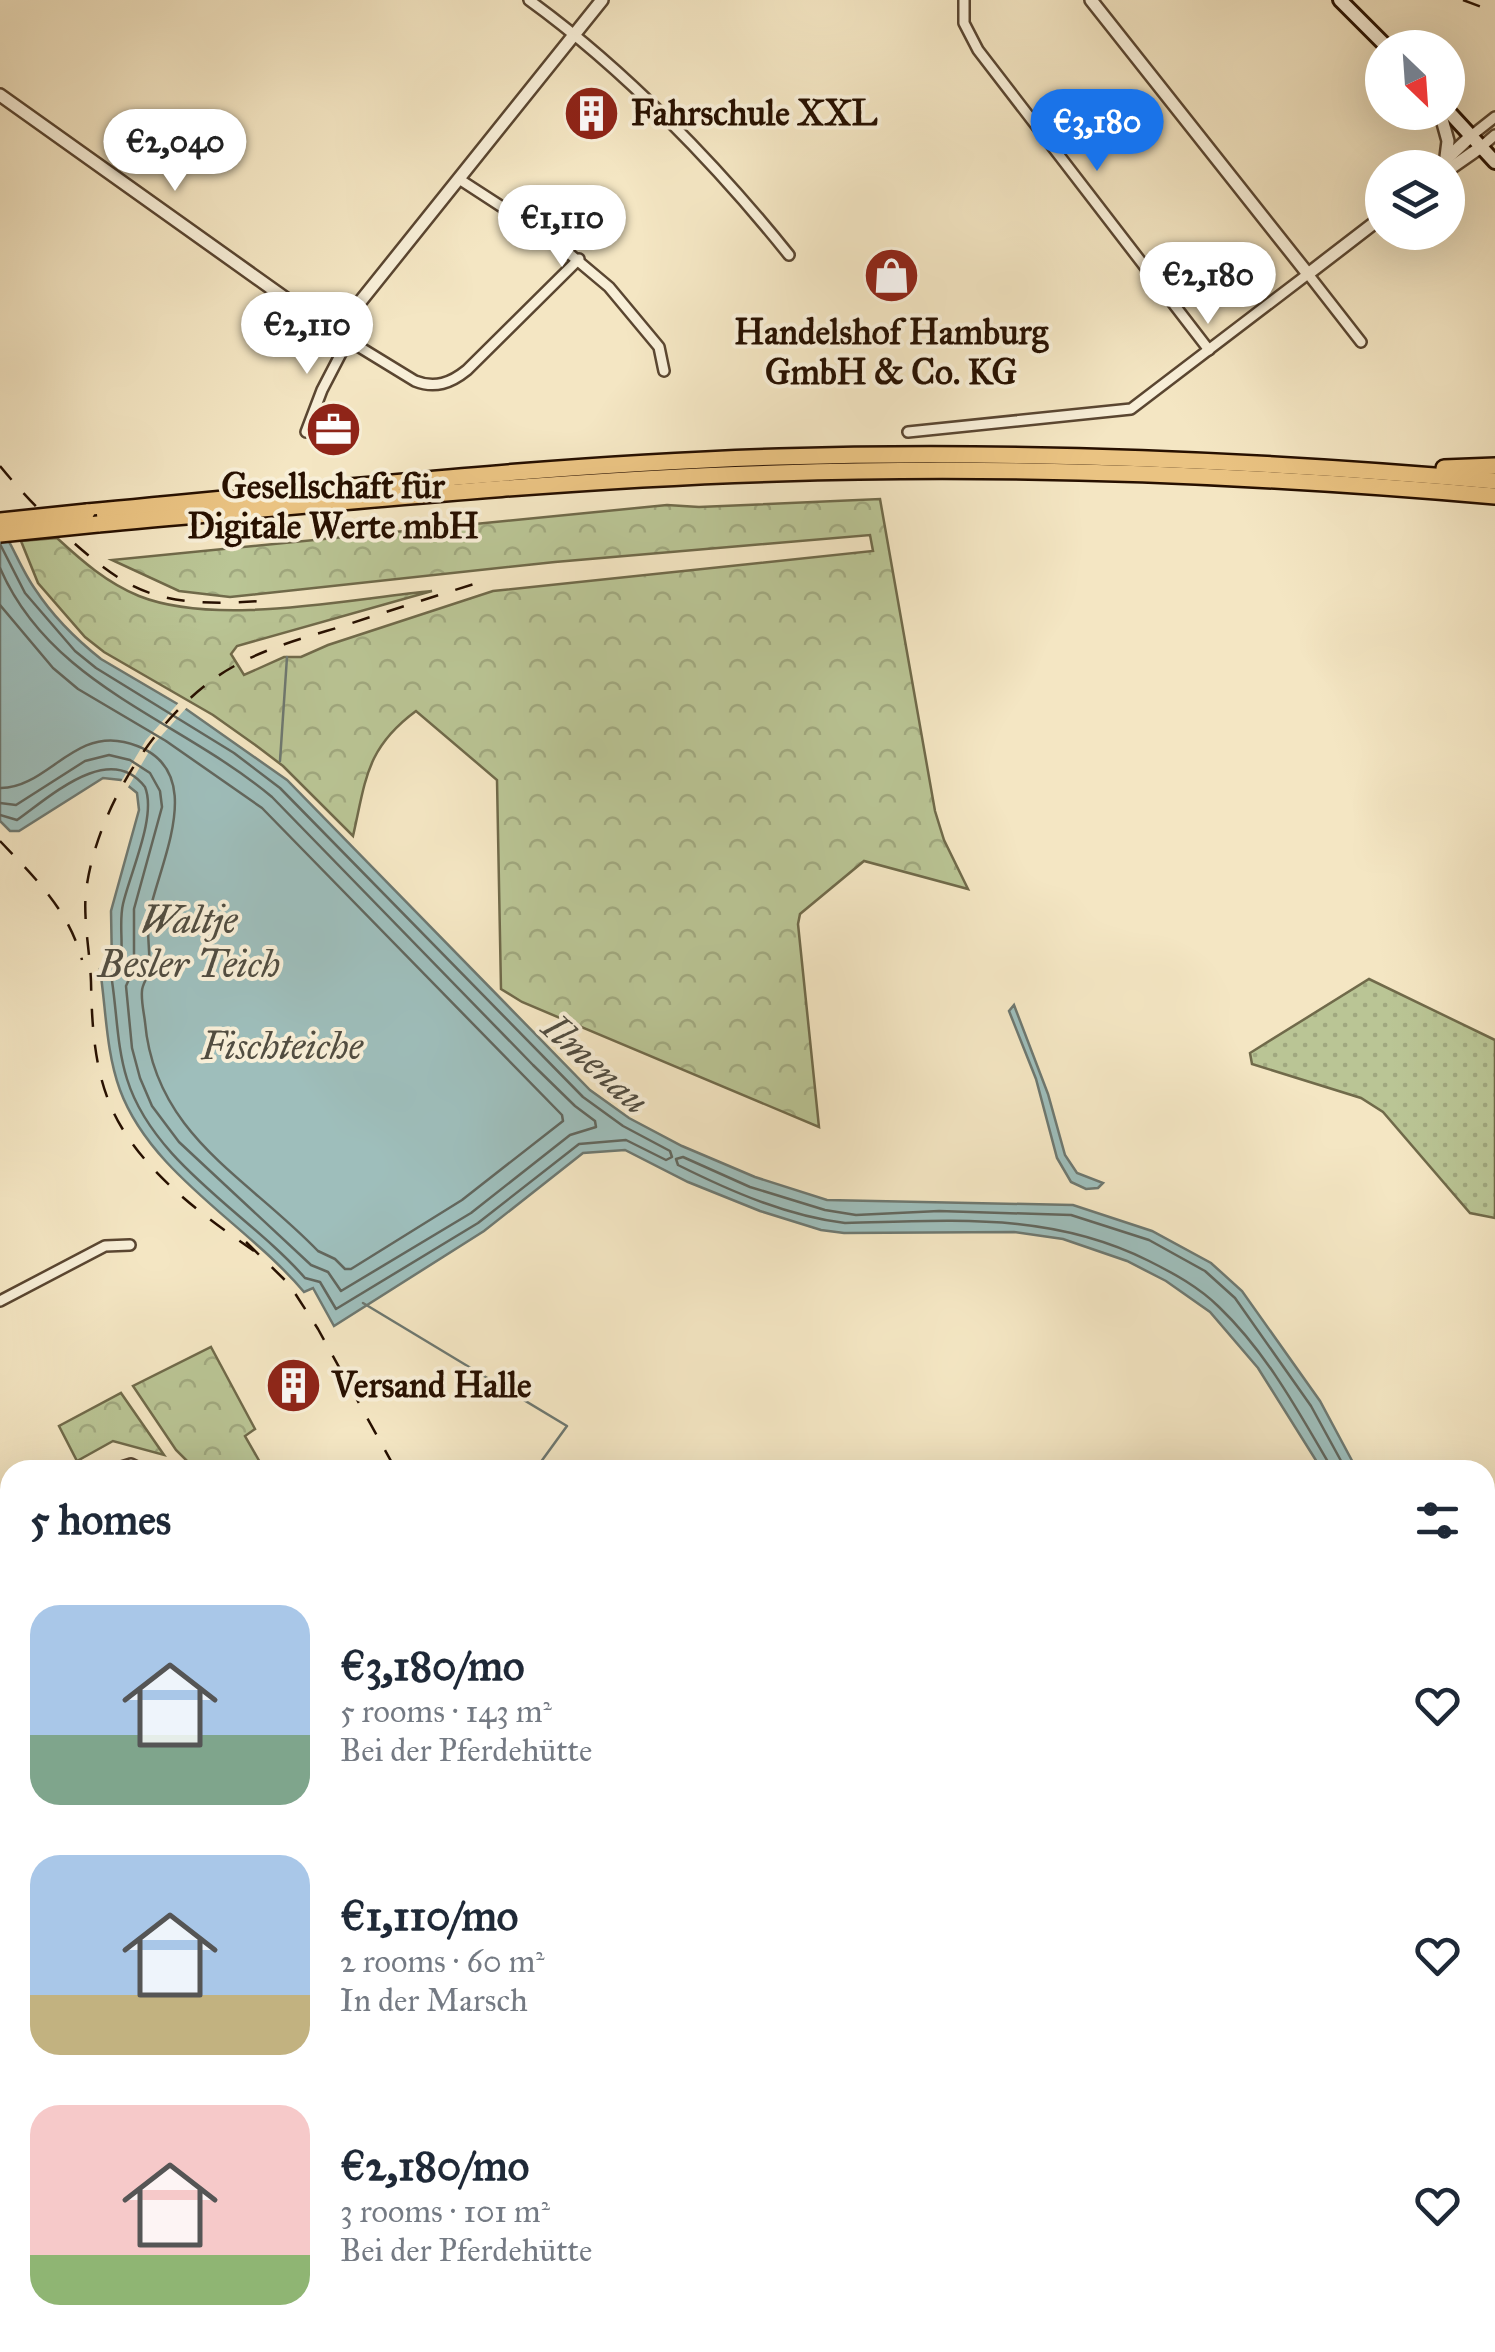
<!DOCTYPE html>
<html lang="en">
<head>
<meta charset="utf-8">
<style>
	:root { --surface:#fff; --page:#f2f2f3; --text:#1f2937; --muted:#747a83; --accent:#1a73e8 }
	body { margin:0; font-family:"IM FELL Great Primer",serif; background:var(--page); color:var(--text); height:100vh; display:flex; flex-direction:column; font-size:38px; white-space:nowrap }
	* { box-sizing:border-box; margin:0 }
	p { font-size:32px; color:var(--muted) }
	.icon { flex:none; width:55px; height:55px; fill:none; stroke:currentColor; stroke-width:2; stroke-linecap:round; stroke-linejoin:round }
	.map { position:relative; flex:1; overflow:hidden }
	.sheet { position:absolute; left:0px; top:1460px; width:1495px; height:892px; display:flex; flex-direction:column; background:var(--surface); border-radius:30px 30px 0 0; box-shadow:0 10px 40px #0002 }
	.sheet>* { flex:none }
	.needle { width:65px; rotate:155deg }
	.controls { position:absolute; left:1365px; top:30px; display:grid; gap:20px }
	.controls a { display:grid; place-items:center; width:100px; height:100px; border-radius:50%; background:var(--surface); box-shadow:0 10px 40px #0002; font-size:50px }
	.price { position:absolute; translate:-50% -85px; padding:0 22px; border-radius:35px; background:#fff; color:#222; font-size:32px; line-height:65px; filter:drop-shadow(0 2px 5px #0008) }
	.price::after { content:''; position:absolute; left:50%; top:60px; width:30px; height:22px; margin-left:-15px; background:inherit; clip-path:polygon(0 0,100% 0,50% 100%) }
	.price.on { background:var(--accent); color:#fff }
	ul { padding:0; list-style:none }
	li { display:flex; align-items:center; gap:30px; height:250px; padding:0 30px }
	li span { display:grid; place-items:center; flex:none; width:280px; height:200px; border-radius:30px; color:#555 }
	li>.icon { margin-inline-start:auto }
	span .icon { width:120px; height:120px; fill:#fffc; stroke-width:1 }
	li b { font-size:42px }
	h2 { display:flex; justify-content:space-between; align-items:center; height:120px; padding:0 30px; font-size:42px }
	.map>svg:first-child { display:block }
	.grass { fill:url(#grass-dots); stroke:#706a4a; stroke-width:2.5 }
	.forest { fill:url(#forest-crowns); stroke:#706a4a; stroke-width:2.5 }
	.park { fill:#bac595; stroke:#706a4a; stroke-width:2.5 }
	.water { fill:#9ebebb; stroke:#6e7870; stroke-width:2.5 }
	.pier { fill:#f4e6c3 }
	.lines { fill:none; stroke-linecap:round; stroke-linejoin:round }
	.shore { stroke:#62675e; stroke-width:2.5 }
	.stream { stroke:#6e7870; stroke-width:2.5 }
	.minor-casing { stroke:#5a4631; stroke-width:14 }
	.tertiary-casing { stroke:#5a4631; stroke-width:16 }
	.secondary-casing { stroke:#271000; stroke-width:18 }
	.motorway-casing { stroke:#271000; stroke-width:20 }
	.minor { stroke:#f8efd8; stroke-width:9 }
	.tertiary { stroke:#f8efd8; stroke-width:11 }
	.secondary { stroke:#f8efd8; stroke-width:12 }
	.motorway { stroke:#eac382; stroke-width:15 }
	.rail { stroke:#271000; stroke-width:2.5; stroke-dasharray:18 18; stroke-linecap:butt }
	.motorway-bridge-casing { stroke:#271000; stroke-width:20; stroke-linecap:butt }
	.motorway-bridge { stroke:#eac382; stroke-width:15 }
	.labels { text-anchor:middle; stroke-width:8; stroke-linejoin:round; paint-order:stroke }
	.poi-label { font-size:35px; font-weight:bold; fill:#271000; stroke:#f8efd8; text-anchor:start }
	.water-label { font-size:38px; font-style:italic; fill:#514d41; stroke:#f8efd8 }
</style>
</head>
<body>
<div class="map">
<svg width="1495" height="2352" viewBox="0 0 1495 2352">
	<defs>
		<pattern id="grass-dots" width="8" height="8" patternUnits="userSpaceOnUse" patternTransform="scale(2.5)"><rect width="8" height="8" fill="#bac595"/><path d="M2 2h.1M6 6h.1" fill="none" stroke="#a0a87f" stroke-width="1.8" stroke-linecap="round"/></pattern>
		<pattern id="forest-crowns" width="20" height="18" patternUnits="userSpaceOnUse" patternTransform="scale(2.5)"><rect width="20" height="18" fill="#bac595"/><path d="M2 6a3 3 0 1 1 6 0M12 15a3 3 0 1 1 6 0" fill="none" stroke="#a0a87f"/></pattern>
	</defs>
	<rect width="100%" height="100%" fill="#f4e6c3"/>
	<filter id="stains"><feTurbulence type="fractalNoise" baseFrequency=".002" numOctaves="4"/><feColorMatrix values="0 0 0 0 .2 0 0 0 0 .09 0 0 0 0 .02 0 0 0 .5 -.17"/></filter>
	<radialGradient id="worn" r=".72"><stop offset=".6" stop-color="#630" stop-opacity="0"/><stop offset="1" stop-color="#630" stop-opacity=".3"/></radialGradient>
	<path class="grass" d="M1369 979 1495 1040V1218L1470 1213 1383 1112 1361 1098 1252 1064 1250 1053Z"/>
	<g class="forest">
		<path d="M880 499 935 811 944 840 968 889 864 861 800 914 798 924 819 1127 522 1002 501 989 497 780 416 711C366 748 366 779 353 836L283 766 258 747 213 715 104 652 85 637 38 583 21 541 57 538C82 561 107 583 139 596 217 627 348 599 432 591L237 646 231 654 244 675 284 657H301L328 645 493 591 873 551 870 535 555 562 230 597 179 591 112 560 667 505 699 507Z"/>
		<path d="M211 1347 255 1429 245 1436 261 1464 251 1470H196L176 1450 133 1386Z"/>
		<path d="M121 1393 164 1455 113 1441 77 1461 59 1426Z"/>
		<path d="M0 1754 10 1772 9 1921 0 1906Z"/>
		<path d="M168 2343H724L717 2352H170Z"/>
	</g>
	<path class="park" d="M520 2343H722L714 2352H533Z"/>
	<g class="water">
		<path d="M0 526C13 546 22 571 35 589 52 615 77 640 101 659L186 709 287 780 590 1090 629 1118 682 1146 755 1177 827 1200 1073 1205 1152 1231 1211 1263 1242 1291 1320 1401 1357 1470H1322L1258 1368 1210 1312 1166 1281 1127 1261 1063 1239 1014 1232 844 1233 821 1230 760 1211 688 1182 625 1150 583 1153 484 1231 334 1326 313 1288 304 1292C248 1225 151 1174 120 1090 106 1052 106 1009 100 969L112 967 111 911 139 810 137 793 121 780 103 778 19 831H10L0 821Z"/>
		<path d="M1014 1005 1048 1094 1065 1155 1077 1173 1103 1183 1098 1188 1086 1189 1071 1182 1057 1158 1036 1079 1009 1011Z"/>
	</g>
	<path class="pier" d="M181 700 189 705 153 745 127 789 119 785 146 740Z"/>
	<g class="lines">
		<g class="shore">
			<path d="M0 544 25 593 75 651 96 668 234 753 280 788 583 1097 623 1126 670 1151 672 1157 666 1160 626 1140 579 1144 478 1223 336 1309 320 1282 305 1278C249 1214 153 1163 127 1079 117 1047 117 1014 112 981 129 961 117 929 123 904 130 873 157 816 145 787 110 741 51 796 17 820L0 815"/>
			<path d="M0 568C51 686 179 719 272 797L533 1065 575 1106 595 1121 596 1127 570 1135 471 1213 341 1291 328 1272 311 1265 179 1142 152 1106 140 1078 132 1048 126 986 134 968V909L162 807 160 791 150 773 130 760 109 755 85 761 16 805 0 803"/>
			<path d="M0 605 53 668 78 689 166 741 262 808 562 1115 563 1121 462 1200 351 1269H345L335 1259 318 1251C246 1176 155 1135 145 1022 144 1013 141 1001 142 991 142 984 148 978 149 970 151 950 145 930 150 910 163 854 211 762 124 742 73 730 45 789 0 788"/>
			<path d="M1329 1470 1328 1462C1296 1407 1265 1351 1219 1307 1199 1287 1173 1273 1149 1261 1049 1211 951 1221 845 1223 787 1216 730 1191 678 1165L676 1159 683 1157 750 1187 825 1210 856 1215 939 1211 1071 1215 1149 1240 1205 1271 1235 1298 1311 1406 1346 1470"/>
		</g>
		<g class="stream">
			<path d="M280 761 287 657"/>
			<path d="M363 1303 567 1426 535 1470"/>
			<path d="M1485 2295 1495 2308"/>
		</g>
		<defs>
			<g id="minor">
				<path d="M529 0C623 68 716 164 789 255"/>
				<path d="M964 0V23L978 50 1209 350"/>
				<path d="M1471 136 1495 117"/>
				<path d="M1481 147 1495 135"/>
				<path d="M459 179 553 240 609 287 659 347 664 371"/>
				<path d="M335 322 348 340 415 381C435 389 451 383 467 370L579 259"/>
				<path d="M306 432 322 390 348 340"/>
				<path d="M908 432 1131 409 1308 274 1361 342"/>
				<path d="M0 1301 105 1246 130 1245"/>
				<path d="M112 1470 131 1464 143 1470"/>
				<path d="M0 1525 10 1524"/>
				<path d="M0 1955 10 1966"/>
				<path d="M0 2031 10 2016"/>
			</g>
			<g id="tertiary">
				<path d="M1091 0 1308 274 1382 217"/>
				<path d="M0 95 313 318 335 322 352 312 602 0"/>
				<path d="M1440 112 1448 141 1446 157"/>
				<path d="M1437 168 1471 136"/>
				<path d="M1448 170 1481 147"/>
			</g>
			<g id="secondary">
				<path d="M1340 0 1388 48"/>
				<path d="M1448 111 1495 162"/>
			</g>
			<g id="motorway">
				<path d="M1444 468 1495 466"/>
				<path d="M87 512C317 491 548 464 779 457 1018 450 1256 460 1495 481"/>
				<path d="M98 524C324 504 550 480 777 473 1017 465 1256 475 1495 496"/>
			</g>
		</defs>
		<use href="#minor" class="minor-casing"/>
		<use href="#tertiary" class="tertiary-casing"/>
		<use href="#secondary" class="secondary-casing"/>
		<use href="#motorway" class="motorway-casing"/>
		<use href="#minor" class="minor"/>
		<use href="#tertiary" class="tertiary"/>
		<use href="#secondary" class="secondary"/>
		<use href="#motorway" class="motorway"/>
		<g class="rail">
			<path d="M1463 0 1495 12"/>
			<path d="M0 466C30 503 89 563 131 585 169 605 218 604 260 601"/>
			<path d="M0 841C34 877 69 910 82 960"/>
			<path d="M246 1242 289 1284 318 1329 396 1470"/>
			<path d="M254 1251C205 1217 153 1179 122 1128 95 1084 92 1032 91 982 90 952 83 920 86 891 96 813 149 727 211 681 250 652 297 640 343 626 391 610 439 595 487 580"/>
		</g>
		<defs>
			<g id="motorway-bridge">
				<path d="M0 521 87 512"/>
				<path d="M0 534 98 524"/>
			</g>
		</defs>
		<use href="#motorway-bridge" class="motorway-bridge-casing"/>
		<use href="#motorway-bridge" class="motorway-bridge"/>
	</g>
	<defs>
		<symbol id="building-disc" viewBox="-11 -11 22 22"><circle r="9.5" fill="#8f2418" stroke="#f8efd8"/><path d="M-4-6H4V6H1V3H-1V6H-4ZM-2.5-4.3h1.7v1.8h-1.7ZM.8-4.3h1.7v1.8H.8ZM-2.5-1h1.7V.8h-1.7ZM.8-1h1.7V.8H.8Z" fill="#fff"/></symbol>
		<symbol id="shop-disc" viewBox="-11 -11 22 22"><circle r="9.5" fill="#8f2418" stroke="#f8efd8"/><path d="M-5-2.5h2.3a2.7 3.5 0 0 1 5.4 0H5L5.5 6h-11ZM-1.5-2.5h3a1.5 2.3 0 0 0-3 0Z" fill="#fff"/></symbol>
		<symbol id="office-disc" viewBox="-11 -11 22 22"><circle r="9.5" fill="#8f2418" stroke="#f8efd8"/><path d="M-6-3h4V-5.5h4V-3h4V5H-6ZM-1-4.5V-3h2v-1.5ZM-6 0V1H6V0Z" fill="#fff"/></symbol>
	</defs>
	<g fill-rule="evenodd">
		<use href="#building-disc" x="560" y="82" width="63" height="63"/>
		<use href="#shop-disc" x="860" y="244" width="63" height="63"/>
		<use href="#office-disc" x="302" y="398" width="63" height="63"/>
		<use href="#building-disc" x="262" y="1354" width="63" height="63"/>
	</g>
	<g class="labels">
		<g class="poi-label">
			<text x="631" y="125">Fahrschule XXL</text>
			<text x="891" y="344" text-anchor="middle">Handelshof Hamburg<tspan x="891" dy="40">GmbH &amp; Co. KG</tspan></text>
			<text x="333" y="498" text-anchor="middle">Gesellschaft für<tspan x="333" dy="40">Digitale Werte mbH</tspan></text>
			<text x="332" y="1397">Versand Halle</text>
		</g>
		<g class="water-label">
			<text x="189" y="933">Waltje<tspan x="189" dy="44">Besler Teich</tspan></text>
			<text x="282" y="1059">Fischteiche</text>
			<text transform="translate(596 1064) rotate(42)" y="13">Ilmenau</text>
		</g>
	</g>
	<rect width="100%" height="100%" filter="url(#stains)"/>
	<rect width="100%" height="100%" fill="url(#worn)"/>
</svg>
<div class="controls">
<a><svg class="needle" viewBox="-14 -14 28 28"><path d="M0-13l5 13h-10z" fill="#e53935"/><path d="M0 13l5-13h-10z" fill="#747a83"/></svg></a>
<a><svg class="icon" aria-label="layers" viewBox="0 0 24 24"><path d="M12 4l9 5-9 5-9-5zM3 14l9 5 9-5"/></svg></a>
</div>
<b class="price on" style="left:1097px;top:174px">€3,180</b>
<b class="price" style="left:175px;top:194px">€2,040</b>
<b class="price" style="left:562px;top:270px">€1,110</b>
<b class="price" style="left:1208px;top:327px">€2,180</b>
<b class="price" style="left:307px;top:377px">€2,110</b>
<section class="sheet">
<h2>5 homes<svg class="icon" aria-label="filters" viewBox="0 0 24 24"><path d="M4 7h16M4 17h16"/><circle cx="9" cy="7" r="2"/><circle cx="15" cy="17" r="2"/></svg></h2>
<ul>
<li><span style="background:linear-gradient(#a9c7e8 65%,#7fa58c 0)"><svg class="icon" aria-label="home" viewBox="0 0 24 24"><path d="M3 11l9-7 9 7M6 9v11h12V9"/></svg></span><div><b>€3,180/mo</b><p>5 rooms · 143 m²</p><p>Bei der Pferdehütte</p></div><svg class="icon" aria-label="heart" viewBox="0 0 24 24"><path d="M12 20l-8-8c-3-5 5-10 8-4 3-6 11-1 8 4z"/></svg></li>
<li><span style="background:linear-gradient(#a9c7e8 70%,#c2b280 0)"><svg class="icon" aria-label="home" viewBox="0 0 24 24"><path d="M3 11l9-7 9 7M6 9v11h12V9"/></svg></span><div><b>€1,110/mo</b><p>2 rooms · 60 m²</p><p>In der Marsch</p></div><svg class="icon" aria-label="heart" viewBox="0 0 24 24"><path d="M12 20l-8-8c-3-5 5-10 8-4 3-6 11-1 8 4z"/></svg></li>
<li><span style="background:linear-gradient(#f6c9c9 75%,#8fb573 0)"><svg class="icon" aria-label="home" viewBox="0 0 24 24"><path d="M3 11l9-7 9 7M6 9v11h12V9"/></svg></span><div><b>€2,180/mo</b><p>3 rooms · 101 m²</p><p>Bei der Pferdehütte</p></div><svg class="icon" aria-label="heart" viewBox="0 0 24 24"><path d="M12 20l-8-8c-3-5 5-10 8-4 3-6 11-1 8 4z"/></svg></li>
</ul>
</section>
</div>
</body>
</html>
